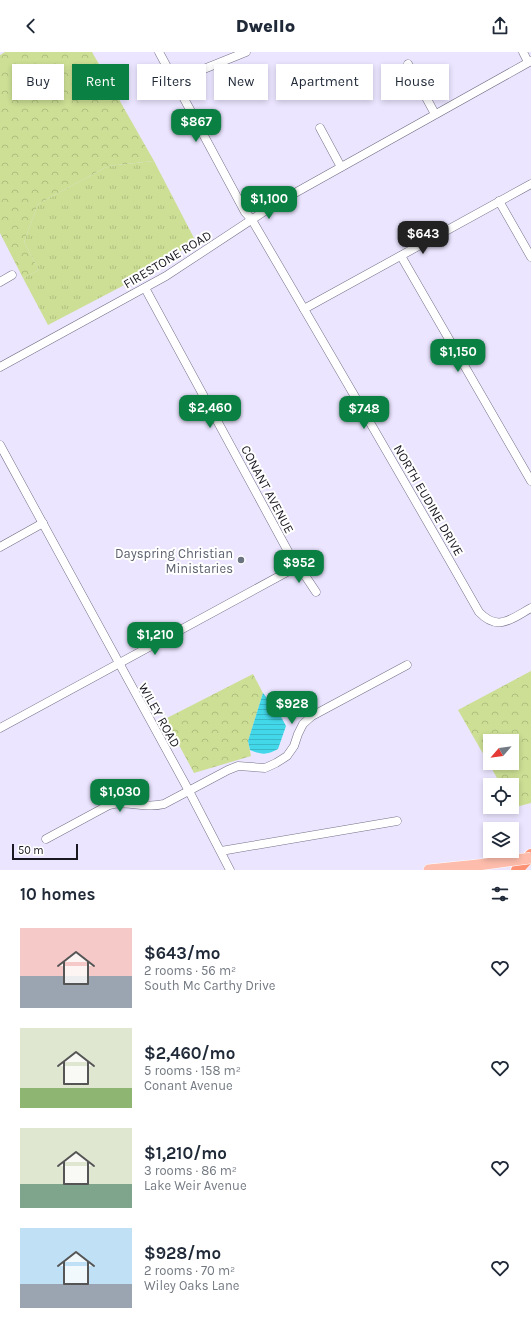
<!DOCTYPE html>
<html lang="en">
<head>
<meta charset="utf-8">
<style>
	:root { --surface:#fff; --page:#f6f6f7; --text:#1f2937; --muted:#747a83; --accent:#0b8043 }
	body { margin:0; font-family:Karla,sans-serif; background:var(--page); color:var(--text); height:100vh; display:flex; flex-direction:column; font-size:15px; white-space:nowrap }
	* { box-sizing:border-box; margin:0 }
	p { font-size:13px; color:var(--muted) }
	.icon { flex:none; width:22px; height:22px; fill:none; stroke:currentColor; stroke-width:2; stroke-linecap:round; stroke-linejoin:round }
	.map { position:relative; height:818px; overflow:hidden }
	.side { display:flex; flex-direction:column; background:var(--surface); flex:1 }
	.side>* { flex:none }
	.guide { position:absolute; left:12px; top:12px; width:507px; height:36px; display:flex; gap:8px }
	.needle { width:26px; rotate:242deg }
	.fabs { position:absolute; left:483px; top:682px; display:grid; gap:8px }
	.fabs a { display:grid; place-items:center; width:36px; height:36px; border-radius:0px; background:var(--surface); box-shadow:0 2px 6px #0003; font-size:20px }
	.scale { position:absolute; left:12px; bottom:10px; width:66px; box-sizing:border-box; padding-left:4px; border:2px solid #191720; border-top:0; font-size:11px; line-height:14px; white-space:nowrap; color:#191720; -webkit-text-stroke:3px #fff; paint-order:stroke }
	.price { position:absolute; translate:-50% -34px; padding:0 9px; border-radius:8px; background:var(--accent); color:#fff; font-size:13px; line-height:26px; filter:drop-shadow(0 1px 2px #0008) }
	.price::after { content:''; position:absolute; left:50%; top:24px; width:12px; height:9px; margin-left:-6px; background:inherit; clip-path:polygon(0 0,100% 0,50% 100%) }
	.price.on { background:#222; color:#fff }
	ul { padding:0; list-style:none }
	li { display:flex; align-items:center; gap:12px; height:100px; padding:0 20px }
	li span { display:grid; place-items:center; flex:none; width:112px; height:80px; border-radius:0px; color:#555 }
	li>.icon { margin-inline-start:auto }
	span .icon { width:48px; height:48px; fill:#fffc; stroke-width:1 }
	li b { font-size:17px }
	h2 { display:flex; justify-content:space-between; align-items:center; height:48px; padding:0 20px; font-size:17px }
	.pill { padding:0 14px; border-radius:0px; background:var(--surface); box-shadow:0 2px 6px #0003; font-size:14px; line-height:36px }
	.pill.on { background:var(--accent); color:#fff }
	header { display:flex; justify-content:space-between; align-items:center; height:52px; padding:0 20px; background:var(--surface); font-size:18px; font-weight:800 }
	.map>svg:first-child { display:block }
	.grass { fill:url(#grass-tufts) }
	.forest { fill:url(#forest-crowns); fill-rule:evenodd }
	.water { fill:url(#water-rules) }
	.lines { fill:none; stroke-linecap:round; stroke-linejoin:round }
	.minor-casing { stroke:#757087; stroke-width:9 }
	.major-casing { stroke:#fff; stroke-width:12 }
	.highway-casing { stroke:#fff; stroke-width:13 }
	.minor { stroke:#fff; stroke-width:8 }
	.major { stroke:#febdac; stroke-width:11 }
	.highway { stroke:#fd9174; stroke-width:12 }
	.major-bridge-casing { stroke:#fff; stroke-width:12; stroke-linecap:butt }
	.major-bridge { stroke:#febdac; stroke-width:11 }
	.worship-dot { fill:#6b7280; stroke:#fff; stroke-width:1.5 }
	.labels { text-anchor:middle; stroke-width:4; stroke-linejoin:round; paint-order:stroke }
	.street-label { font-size:13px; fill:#191720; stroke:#fff }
	.worship-label { font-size:13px; fill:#5b616d; stroke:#fff; text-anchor:end }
</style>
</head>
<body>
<header><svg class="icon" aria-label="back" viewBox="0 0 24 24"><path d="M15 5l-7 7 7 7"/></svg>Dwello<svg class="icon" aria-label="share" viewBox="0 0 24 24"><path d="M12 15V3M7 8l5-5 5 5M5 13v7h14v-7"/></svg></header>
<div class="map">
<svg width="531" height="818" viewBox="0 0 531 818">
	<defs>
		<pattern id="grass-tufts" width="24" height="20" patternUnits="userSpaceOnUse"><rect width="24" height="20" fill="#ccdf94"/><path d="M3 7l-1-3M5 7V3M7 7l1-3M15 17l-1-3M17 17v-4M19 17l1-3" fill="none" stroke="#afbf7f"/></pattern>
		<pattern id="forest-crowns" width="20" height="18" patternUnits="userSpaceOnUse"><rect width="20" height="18" fill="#ccdf94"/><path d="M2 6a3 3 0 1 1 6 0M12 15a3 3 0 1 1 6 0" fill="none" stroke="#afbf7f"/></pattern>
		<pattern id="water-rules" width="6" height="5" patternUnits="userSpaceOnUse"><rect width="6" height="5" fill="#42d8ea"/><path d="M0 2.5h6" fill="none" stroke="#39b9c8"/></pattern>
	</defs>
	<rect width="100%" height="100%" fill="#ebe5ff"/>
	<path class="grass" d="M154 109 195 188 151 222 132 229 48 273 23 226 39 218 24 190 38 152 108 114Z"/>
	<g class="forest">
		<path d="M5 0H92L154 109 108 114 38 152 24 190 39 218 23 226 0 181V3Z"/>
		<path d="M531 619V751L516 755 512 749V733H501L458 658ZM490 689H512V711H490Z"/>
		<path d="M253 622 263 641 248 689 251 704 194 721 165 667Z"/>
	</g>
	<path class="water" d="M263 641 279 661 286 674 278 697C267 703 262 703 250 698L248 689Z"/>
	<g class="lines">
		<defs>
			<g id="minor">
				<path d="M159 0 245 160 252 168C328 298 404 428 479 560 498 580 511 567 531 556"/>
				<path d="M523 0 528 10"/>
				<path d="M408 12 435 62"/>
				<path d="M174 29 246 0"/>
				<path d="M320 76 341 115"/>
				<path d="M499 149 531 205"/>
				<path d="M401 204 531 429"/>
				<path d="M0 230 12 223"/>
				<path d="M145 236 290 503 291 512"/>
				<path d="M304 257 531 132"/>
				<path d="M0 315 166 224 277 151 531 9"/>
				<path d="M0 393 189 739 230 818"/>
				<path d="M0 495 43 471"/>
				<path d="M291 512 300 516 316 540"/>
				<path d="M0 676 287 520 291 512"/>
				<path d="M46 787 109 753C130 748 143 757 164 752L228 718 238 714 265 716 276 711 287 704 294 694 298 682 303 672 312 664 407 613"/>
				<path d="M221 799 397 769"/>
			</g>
			<path id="major" d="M429 818 478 813"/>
			<path id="highway" d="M517 818 531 803"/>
		</defs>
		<use href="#minor" class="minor-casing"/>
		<use href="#major" class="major-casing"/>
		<use href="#highway" class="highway-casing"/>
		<use href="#minor" class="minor"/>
		<use href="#major" class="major"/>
		<use href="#highway" class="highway"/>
		<defs>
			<path id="major-bridge" d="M478 813 531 806"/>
		</defs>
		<use href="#major-bridge" class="major-bridge-casing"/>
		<use href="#major-bridge" class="major-bridge"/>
	</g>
	<circle class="worship-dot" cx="241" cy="508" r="4"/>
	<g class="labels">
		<g class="street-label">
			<text transform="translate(167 207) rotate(-31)" y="5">FIRESTONE ROAD</text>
			<text transform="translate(268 437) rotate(62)" y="5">CONANT AVENUE</text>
			<text transform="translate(429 448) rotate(60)" y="5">NORTH EUDINE DRIVE</text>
			<text transform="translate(160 663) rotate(61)" y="5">WILEY ROAD</text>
		</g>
		<g class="worship-label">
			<text x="233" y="506">Dayspring Christian<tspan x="233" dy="15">Ministaries</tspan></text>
		</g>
	</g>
</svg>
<div class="fabs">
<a><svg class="needle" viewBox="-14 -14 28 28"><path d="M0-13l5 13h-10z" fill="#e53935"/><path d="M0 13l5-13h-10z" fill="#747a83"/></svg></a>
<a><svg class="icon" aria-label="locate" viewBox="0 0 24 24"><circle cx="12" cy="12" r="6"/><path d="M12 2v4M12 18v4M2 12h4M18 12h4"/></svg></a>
<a><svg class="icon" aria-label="layers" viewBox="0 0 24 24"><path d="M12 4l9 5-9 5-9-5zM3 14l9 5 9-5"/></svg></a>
</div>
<div class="scale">50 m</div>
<b class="price" style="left:196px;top:91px">$867</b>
<b class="price" style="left:269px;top:168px">$1,100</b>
<b class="price on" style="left:423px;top:203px">$643</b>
<b class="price" style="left:458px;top:321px">$1,150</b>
<b class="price" style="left:210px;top:377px">$2,460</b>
<b class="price" style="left:364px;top:378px">$748</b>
<b class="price" style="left:299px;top:532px">$952</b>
<b class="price" style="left:155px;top:604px">$1,210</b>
<b class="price" style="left:292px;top:673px">$928</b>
<b class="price" style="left:120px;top:761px">$1,030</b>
<div class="guide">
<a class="pill">Buy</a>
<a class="pill on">Rent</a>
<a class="pill">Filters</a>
<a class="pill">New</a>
<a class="pill">Apartment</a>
<a class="pill">House</a>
</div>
</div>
<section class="side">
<h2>10 homes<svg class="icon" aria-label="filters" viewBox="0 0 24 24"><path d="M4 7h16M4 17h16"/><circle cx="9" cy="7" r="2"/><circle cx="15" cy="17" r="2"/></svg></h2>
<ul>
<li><span style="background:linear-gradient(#f6c9c9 60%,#9aa5b1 0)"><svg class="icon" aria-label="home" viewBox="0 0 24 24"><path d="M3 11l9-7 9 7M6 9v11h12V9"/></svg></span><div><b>$643/mo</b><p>2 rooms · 56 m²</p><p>South Mc Carthy Drive</p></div><svg class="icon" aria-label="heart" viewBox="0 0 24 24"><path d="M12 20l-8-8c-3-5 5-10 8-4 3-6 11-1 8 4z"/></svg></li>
<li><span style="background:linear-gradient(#dfe7d0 75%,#8fb573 0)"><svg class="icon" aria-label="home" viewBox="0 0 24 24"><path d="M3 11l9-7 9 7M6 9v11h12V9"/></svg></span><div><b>$2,460/mo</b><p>5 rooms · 158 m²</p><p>Conant Avenue</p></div><svg class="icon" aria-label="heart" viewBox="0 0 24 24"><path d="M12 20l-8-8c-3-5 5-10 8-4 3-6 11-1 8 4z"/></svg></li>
<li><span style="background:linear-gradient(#dfe7d0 70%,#7fa58c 0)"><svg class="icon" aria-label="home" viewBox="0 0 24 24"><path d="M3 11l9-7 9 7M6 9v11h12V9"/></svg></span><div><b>$1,210/mo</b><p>3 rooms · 86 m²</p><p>Lake Weir Avenue</p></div><svg class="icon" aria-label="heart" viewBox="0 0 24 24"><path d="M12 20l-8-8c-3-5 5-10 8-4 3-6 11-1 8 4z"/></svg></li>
<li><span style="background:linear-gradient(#bfe0f5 70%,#9aa5b1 0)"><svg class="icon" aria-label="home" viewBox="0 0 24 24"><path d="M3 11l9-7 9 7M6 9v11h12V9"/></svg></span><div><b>$928/mo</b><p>2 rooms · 70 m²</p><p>Wiley Oaks Lane</p></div><svg class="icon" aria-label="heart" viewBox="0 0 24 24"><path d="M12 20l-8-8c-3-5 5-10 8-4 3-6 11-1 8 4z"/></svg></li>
</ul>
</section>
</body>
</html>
